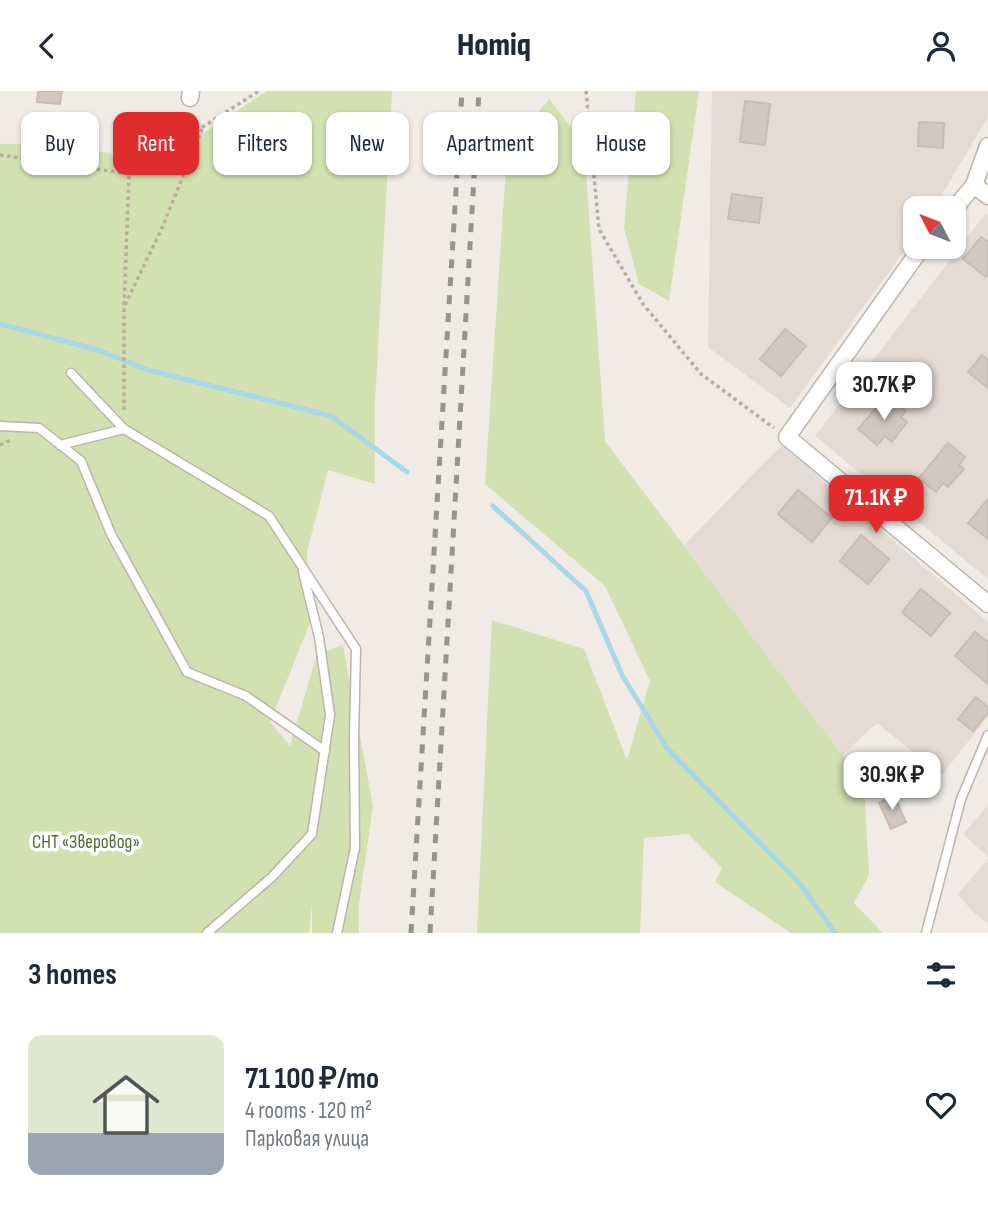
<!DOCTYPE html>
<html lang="en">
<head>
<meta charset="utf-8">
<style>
	:root { --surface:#fff; --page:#f6f6f7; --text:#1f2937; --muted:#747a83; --accent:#e02c2d }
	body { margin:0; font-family:"Sofia Sans Condensed",sans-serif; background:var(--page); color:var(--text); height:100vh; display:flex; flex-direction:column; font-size:26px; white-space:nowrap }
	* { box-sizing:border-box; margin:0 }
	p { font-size:23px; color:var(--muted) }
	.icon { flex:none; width:38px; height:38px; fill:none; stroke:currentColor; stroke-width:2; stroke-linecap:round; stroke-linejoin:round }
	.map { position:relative; height:842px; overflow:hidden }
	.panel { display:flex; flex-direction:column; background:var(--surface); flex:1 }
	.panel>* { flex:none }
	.hud { position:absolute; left:21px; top:21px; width:947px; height:63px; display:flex; gap:14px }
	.needle { width:46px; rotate:312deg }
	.buttons { position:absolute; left:903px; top:105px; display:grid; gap:14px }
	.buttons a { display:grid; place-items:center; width:63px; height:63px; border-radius:14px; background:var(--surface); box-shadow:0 2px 5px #0004; font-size:35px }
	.price { position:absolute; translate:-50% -60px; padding:0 16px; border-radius:14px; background:#fff; color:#222; font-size:23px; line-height:46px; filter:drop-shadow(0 2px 4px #0008) }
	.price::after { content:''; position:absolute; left:50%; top:42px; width:21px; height:16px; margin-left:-10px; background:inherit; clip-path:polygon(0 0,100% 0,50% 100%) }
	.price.on { background:var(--accent); color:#fff }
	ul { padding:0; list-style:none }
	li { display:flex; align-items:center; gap:21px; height:175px; padding:0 28px }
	li span { display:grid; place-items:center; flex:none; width:196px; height:140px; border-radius:14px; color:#555 }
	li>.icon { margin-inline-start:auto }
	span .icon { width:84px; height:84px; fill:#fffc; stroke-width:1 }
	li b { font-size:30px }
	h2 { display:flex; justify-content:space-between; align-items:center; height:84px; padding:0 28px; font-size:30px }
	.chip { padding:0 24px; border-radius:14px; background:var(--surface); box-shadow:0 2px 5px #0004; font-size:24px; line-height:63px }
	.chip.on { background:var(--accent); color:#fff }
	header { display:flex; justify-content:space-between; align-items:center; height:91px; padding:0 28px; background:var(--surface); font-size:32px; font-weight:800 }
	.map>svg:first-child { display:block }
	.residential { fill:#e4dcd4 }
	.green { fill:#d3e0b2 }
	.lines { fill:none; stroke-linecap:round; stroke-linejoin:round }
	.stream { stroke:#a8d7e7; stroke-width:5 }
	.building { fill:#d3c8bf; stroke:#cabcb0; stroke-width:2 }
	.service-casing { stroke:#bdb4ac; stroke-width:11 }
	.minor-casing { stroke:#bdb4ac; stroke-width:19 }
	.path { stroke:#baab9c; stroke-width:3.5; stroke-dasharray:3.5 3.5; stroke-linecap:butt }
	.service { stroke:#fff; stroke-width:8 }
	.minor { stroke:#fff; stroke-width:16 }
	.rail { stroke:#949494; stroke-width:5; stroke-dasharray:9 9; stroke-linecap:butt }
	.labels { text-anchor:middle; stroke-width:7; stroke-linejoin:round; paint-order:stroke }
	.park-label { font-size:19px; fill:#506c30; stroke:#fff }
</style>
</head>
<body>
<header><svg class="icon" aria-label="back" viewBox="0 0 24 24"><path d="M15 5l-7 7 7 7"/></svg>Homiq<svg class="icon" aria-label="person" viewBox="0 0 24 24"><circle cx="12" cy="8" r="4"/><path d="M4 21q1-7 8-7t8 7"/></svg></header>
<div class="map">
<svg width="988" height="842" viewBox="0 0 988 842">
	<rect width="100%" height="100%" fill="#f0ebe5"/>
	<g class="residential">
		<path d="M712 0H988V26L934 117H915V145L790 317 708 256Z"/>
		<path d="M986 122 988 124V488L815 345Z"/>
		<path d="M782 354 988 531V625L942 684 877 632 842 664 684 454Z"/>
		<path d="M988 714V766L963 743Z"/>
		<path d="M988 768V833L971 819 958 803Z"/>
	</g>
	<g class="green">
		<path d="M267 0H392L375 311V393L328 379 307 461 310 532 270 631 290 655 317 563 343 554 373 715 359 812V842H312V813L309 842H0V53L70 52 153 75Z"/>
		<path d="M636 0H699L669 210 639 193 624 137Z"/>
		<path d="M549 8 584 53 605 350 864 693 869 784 854 812 883 842H791L715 791 722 777 688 743 644 747 640 842H477L492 529 584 558 627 669 650 590 605 495 485 393 507 60Z"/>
	</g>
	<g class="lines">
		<g class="stream">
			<path d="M0 233 98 259 148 279 331 325 407 381"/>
			<path d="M493 415 586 500 622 584 667 657 801 794 835 842"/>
		</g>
	</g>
	<g class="building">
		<path d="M38 0H62L60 13 37 11Z"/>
		<path d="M745 10 770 13 765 54 740 51Z"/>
		<path d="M919 31 944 32 943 57 918 55Z"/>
		<path d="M732 103 762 107 759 132 728 128Z"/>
		<path d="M981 146 988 151V183L986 186 963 168Z"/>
		<path d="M785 238 806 255 781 285 760 268Z"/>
		<path d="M982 264 988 269V297L968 281Z"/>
		<path d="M887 304 906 320 901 326 907 331 892 351 885 345 877 354 858 338Z"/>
		<path d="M948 352 965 366 959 374 964 378 948 396 943 392 936 401 919 387Z"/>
		<path d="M798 399 832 427 812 451 778 423Z"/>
		<path d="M988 408V448L968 432Z"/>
		<path d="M861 444 889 468 868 493 840 470Z"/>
		<path d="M921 498 950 522 931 545 902 521Z"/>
		<path d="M975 541 988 551V593L955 565Z"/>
		<path d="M976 606 988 616V622L973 640 958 628Z"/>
		<path d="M894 705 906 731 891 738 879 712Z"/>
	</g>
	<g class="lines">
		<defs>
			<g id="service">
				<path d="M71 282 124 338 269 425 356 558 354 647 355 757 337 842"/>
				<path d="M0 335 39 337 81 370 111 443 187 581 246 605 325 660"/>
				<path d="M60 354 124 338"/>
				<path d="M207 842 272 786 312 743 330 624 319 546 303 481"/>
				<path d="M926 842 961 708 988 644"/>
			</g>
			<g id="minor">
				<path d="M190 7 191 0"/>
				<path d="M974 94 988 105"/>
				<path d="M954 118 974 94 988 55"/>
				<path d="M922 156 787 346 988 513"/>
			</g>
		</defs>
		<use href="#service" class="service-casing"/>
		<use href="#minor" class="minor-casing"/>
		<g class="path">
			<path d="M586 0 599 138 643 213 701 283 774 337"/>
			<path d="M0 64 129 83 259 0"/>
			<path d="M125 214 162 137 202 38"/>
			<path d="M124 319V216L129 83"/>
			<path d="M0 354 11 349"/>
		</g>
		<use href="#service" class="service"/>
		<use href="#minor" class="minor"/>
		<g class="rail">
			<path d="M411 842 462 0"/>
			<path d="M430 842 479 0"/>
		</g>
	</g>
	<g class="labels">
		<g class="park-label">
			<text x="86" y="757">СНТ «Зверовод»</text>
		</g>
	</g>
</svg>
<div class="buttons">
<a><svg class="needle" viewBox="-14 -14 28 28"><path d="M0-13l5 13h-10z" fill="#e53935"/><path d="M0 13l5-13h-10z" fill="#747a83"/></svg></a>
</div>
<b class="price" style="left:884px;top:331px">30.7K ₽</b>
<b class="price on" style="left:876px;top:444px">71.1K ₽</b>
<b class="price" style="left:892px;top:721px">30.9K ₽</b>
<div class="hud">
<a class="chip">Buy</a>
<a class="chip on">Rent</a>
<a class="chip">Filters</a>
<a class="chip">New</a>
<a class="chip">Apartment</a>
<a class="chip">House</a>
</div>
</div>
<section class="panel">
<h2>3 homes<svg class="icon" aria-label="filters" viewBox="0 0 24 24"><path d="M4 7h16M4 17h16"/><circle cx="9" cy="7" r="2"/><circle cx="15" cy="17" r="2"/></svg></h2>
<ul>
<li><span style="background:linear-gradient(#dfe7d0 70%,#9aa5b1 0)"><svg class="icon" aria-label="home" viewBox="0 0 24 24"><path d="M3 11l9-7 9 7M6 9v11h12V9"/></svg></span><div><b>71 100 ₽/mo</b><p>4 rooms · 120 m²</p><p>Парковая улица</p></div><svg class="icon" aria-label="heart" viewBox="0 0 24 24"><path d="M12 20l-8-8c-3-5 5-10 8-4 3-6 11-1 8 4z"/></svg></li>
</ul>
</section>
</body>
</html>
